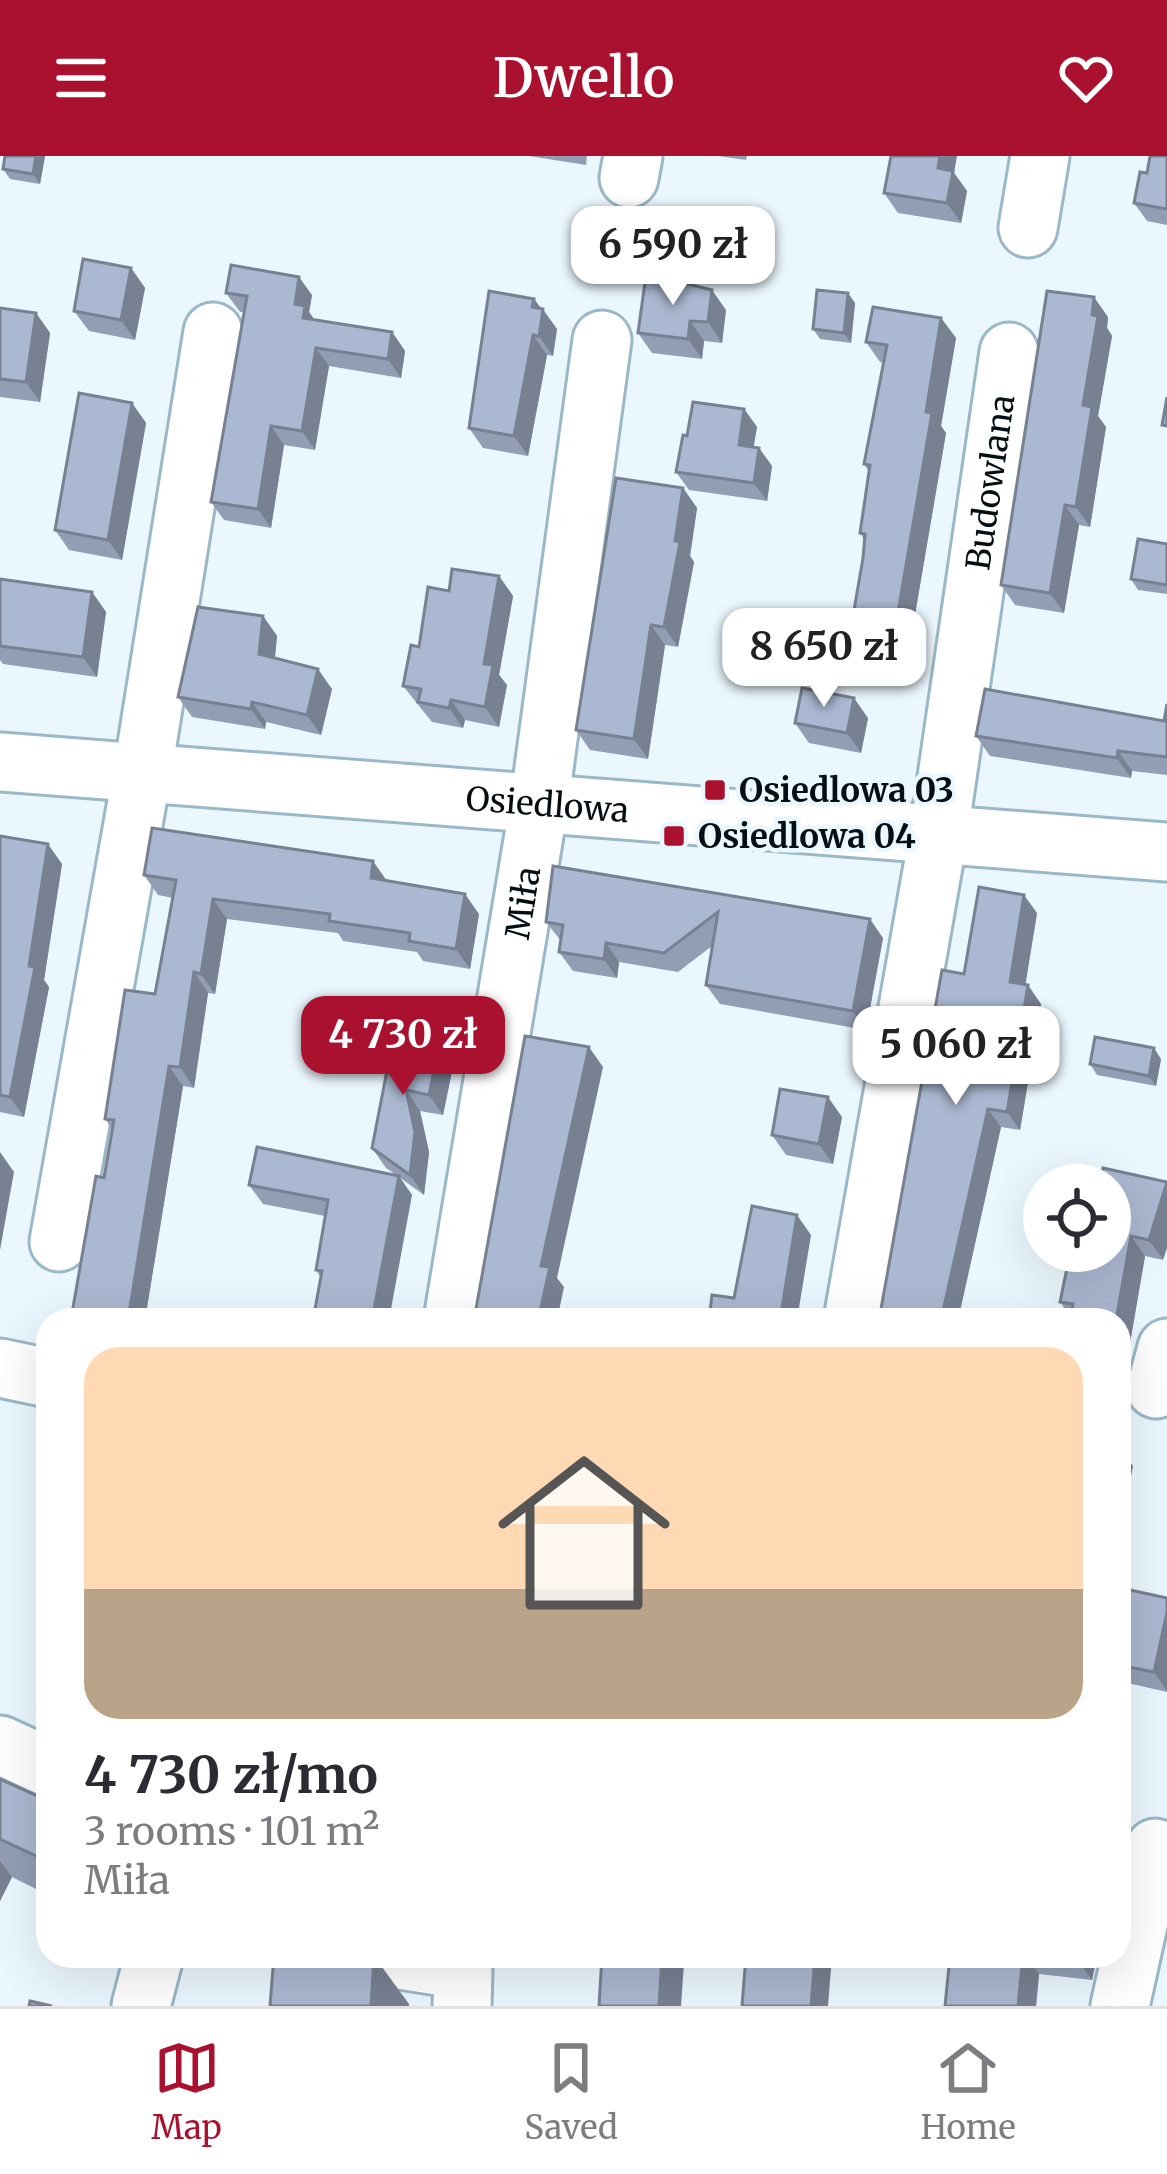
<!DOCTYPE html>
<html lang="en">
<head>
<meta charset="utf-8">
<style>
	:root { --surface:#fff; --page:#f7f7f7; --text:#2b2b33; --muted:#7c7c81; --line:#e1e1e2; --accent:#a9112e }
	body { margin:0; font-family:Merriweather,serif; background:var(--page); color:var(--text); height:100vh; display:flex; flex-direction:column; font-size:45px; white-space:nowrap }
	* { box-sizing:border-box; margin:0 }
	p { font-size:39px; color:var(--muted) }
	.icon { flex:none; width:66px; height:66px; fill:none; stroke:currentColor; stroke-width:2; stroke-linecap:round; stroke-linejoin:round }
	.map { position:relative; flex:1; overflow:hidden }
	.panel { position:absolute; left:36px; top:1152px; width:1095px; height:660px; display:flex; flex-direction:column; background:var(--surface); border-radius:36px; box-shadow:0 12px 48px #0002 }
	.panel>* { flex:none }
	.buttons { position:absolute; left:1023px; top:1008px; display:grid; gap:24px }
	.buttons a { display:grid; place-items:center; width:108px; height:108px; border-radius:50%; background:var(--surface); box-shadow:0 12px 48px #0002; font-size:60px }
	.price { position:absolute; translate:-50% -102px; padding:0 27px; border-radius:24px; background:#fff; color:#222; font-size:39px; line-height:78px; filter:drop-shadow(0 3px 6px #0008) }
	.price::after { content:''; position:absolute; left:50%; top:72px; width:36px; height:27px; margin-left:-18px; background:inherit; clip-path:polygon(0 0,100% 0,50% 100%) }
	.price.selected { background:var(--accent); color:#fff }
	ul { padding:0; list-style:none }
	li { display:grid; align-content:center; gap:24px; height:636px; padding:0 48px }
	li+li { border-top:3px solid var(--line) }
	li span { display:grid; place-items:center; height:372px; border-radius:36px; color:#555 }
	li>.icon { margin-inline-start:auto }
	span .icon { width:216px; height:216px; fill:#fffc; stroke-width:1 }
	li b { font-size:51px }
	header { display:flex; justify-content:space-between; align-items:center; height:156px; padding:0 48px; background:var(--accent); color:#fff; font-size:54px; font-weight:600 }
	.menu { display:flex; justify-content:space-around; align-items:center; height:168px; border-top:3px solid var(--line); background:var(--surface); font-size:33px; color:var(--muted) }
	.menu a { display:grid; justify-items:center; gap:6px }
	.menu .selected { color:var(--accent) }
	.map>svg:first-child { display:block }
	.lines { fill:none; stroke-linecap:round; stroke-linejoin:round }
	.minor-casing { stroke:#9bb8c8; stroke-width:63 }
	.minor { stroke:#fff; stroke-width:57 }
	.wall { fill:#939eb4 }
	.shaded-wall { fill:#788192 }
	.building { fill:#abb8d1; stroke:#788192; stroke-width:3 }
	.poi-dot { fill:#a9112e; stroke:#ebf7fe; stroke-width:4.5 }
	.labels { text-anchor:middle; stroke-width:9; stroke-linejoin:round; paint-order:stroke }
	.street-label { font-size:33px; fill:#050e13; stroke:#ebf7fe }
	.poi-label { font-size:33px; font-weight:bold; fill:#050e13; stroke:#ebf7fe; text-anchor:start }
</style>
</head>
<body>
<header><svg class="icon" aria-label="menu" viewBox="0 0 24 24"><path d="M4 6h16M4 12h16M4 18h16"/></svg>Dwello<svg class="icon" aria-label="heart" viewBox="0 0 24 24"><path d="M12 20l-8-8c-3-5 5-10 8-4 3-6 11-1 8 4z"/></svg></header>
<div class="map">
<svg width="1167" height="1850" viewBox="0 0 1167 1850">
	<rect width="100%" height="100%" fill="#ebf7fe"/>
	<g class="lines">
		<defs>
			<g id="minor">
				<path d="M629 22 633 0"/>
				<path d="M1028 72 1040 0"/>
				<path id="s1" d="M0 606 1167 696"/>
				<path d="M59 1086 146 595 213 176"/>
				<path id="s2" d="M453 1164 539 649 602 184"/>
				<path id="s3" d="M853 1164 939 676 1009 196"/>
				<path d="M0 1212 48 1222"/>
				<path d="M1156 1233 1167 1192"/>
				<path d="M0 1589 48 1611"/>
				<path d="M375 1800 463 1814 462 1850"/>
				<path d="M141 1850 154 1800"/>
				<path d="M1120 1850 1155 1692"/>
			</g>
		</defs>
		<use href="#minor" class="minor-casing"/>
		<use href="#minor" class="minor"/>
	</g>
	<g class="wall">
		<path d="M5 0H45L40 28 10 23 3 13Z"/>
		<path d="M529 0H587L586 9Z"/>
		<path d="M718 0H747L746 4Z"/>
		<path d="M1167 0V69L1147 65 1134 47Z"/>
		<path d="M954 17 967 35 961 67 898 57 884 37Z"/>
		<path d="M131 112 145 132 135 184 89 175 74 155Z"/>
		<path d="M226 137 312 139 309 156 314 163 392 176 405 195 401 222 329 210 315 294 284 289 271 372 224 364 211 346 244 156H240Z"/>
		<path d="M855 147 851 187 820 183 813 173Z"/>
		<path d="M0 152 36 157 50 177 40 246 0 241Z"/>
		<path d="M541 153H543L557 173 553 200 547 199 528 300 483 292 469 272Z"/>
		<path d="M726 154 722 187 704 185 702 203 652 197 638 177Z"/>
		<path d="M1108 161 1107 172 1112 180 1098 260 1106 271 1090 371 1079 369 1064 457 1015 449 1001 429Z"/>
		<path d="M941 162 956 182 941 270 946 277 904 523 861 515 847 495 863 402 864 383 860 377 869 316 864 308 884 207 880 206 866 186Z"/>
		<path d="M132 247 146 267 122 404 69 394 55 374Z"/>
		<path d="M744 253 757 271 753 291 759 292 772 310 767 345 689 334 676 316 687 280Z"/>
		<path d="M683 332 697 352 690 400 694 406 678 491 665 489 648 603 590 594 576 574Z"/>
		<path d="M1167 388V438L1138 434 1131 423Z"/>
		<path d="M499 420 513 440 499 519 507 529 499 571 465 564 463 572 432 566 403 530 419 491 449 435Z"/>
		<path d="M0 423 92 436 106 456 97 521 3 508 0 504Z"/>
		<path d="M263 460 277 480 275 502 332 533 321 579 266 566 265 573 192 561 178 541Z"/>
		<path d="M1167 548V619L1132 615 1131 622 990 600 976 580 1164 565Z"/>
		<path d="M868 562 861 597 809 587 795 567Z"/>
		<path d="M0 680 62 708 44 824 49 831 24 961 0 956Z"/>
		<path d="M553 710 883 782 866 874 720 848 706 829 712 790 678 816 619 806 617 822 573 815 559 796 561 785 546 766Z"/>
		<path d="M144 719 387 724 479 758 470 813 423 805 417 796 343 785 338 777 227 763 215 838 208 837 194 932 183 930 145 1164H72L113 974 105 963 155 838 173 742 158 739Z"/>
		<path d="M1037 757 1025 828 1041 848 1020 974 1001 971 958 1164H879L964 818Z"/>
		<path d="M394 878 453 910 443 959 420 955 429 996 424 1039 399 1021 412 1039 321 1122 316 1114 325 1060 263 1048 249 1029 398 1020 386 1012 372 992Z"/>
		<path d="M1161 903 1156 930 1097 919 1090 908Z"/>
		<path d="M842 961 833 1008 786 999 772 979Z"/>
		<path d="M1103 1012 1163 1104 1145 1100 1125 1216 1119 1215V1164L1070 1160 1060 1146 1077 1114 1110 1095Z"/>
		<path d="M1119 1442H1167V1536L1119 1525Z"/>
		<path d="M0 1623 48 1645V1739L12 1721 0 1745Z"/>
		<path d="M834 1800H882V1805Z"/>
		<path d="M949 1800H1097L1092 1824 1039 1818 1036 1850H945Z"/>
	</g>
	<g class="shaded-wall">
		<path d="M36 0H45L40 28 33 18Z"/>
		<path d="M940 0H957L954 17 967 35 961 67 947 47 938 12Z"/>
		<path d="M131 112 145 132 135 184 121 164Z"/>
		<path d="M299 121 312 139 309 156 318 169 316 180 295 148Z"/>
		<path d="M712 134 726 154 722 187 708 166Z"/>
		<path d="M848 137 855 147 851 187 844 177Z"/>
		<path d="M1094 141 1108 161 1107 172 1112 180 1098 260 1106 271 1090 371 1076 351 1083 249Z"/>
		<path d="M534 143 557 173 553 200 539 180 532 151Z"/>
		<path d="M36 157 50 177 40 246 26 226Z"/>
		<path d="M941 162 956 182 941 270 946 277 904 523 890 503Z"/>
		<path d="M690 165 704 185 702 203 688 183Z"/>
		<path d="M392 176 405 195 401 222 388 203Z"/>
		<path d="M533 179 547 199 528 300 514 280Z"/>
		<path d="M316 192 329 210 315 294 302 275Z"/>
		<path d="M132 247 146 267 122 404 108 384Z"/>
		<path d="M744 253 757 271 751 307 739 289Z"/>
		<path d="M271 270 284 289 271 372 258 353Z"/>
		<path d="M759 292 772 310 767 345 754 327Z"/>
		<path d="M683 332 697 352 690 400 694 406 678 491 664 471Z"/>
		<path d="M1065 349 1079 369 1064 457 1050 437Z"/>
		<path d="M499 420 513 440 499 519 507 529 499 571 485 551 484 508Z"/>
		<path d="M92 436 106 456 97 521 83 501Z"/>
		<path d="M263 460 277 480 273 518 259 498Z"/>
		<path d="M651 469 665 489 648 603 634 583Z"/>
		<path d="M318 513 332 533 321 579 307 559Z"/>
		<path d="M854 542 868 562 861 597 847 577Z"/>
		<path d="M451 544 465 564 463 572 449 552Z"/>
		<path d="M252 546 266 566 265 573 251 553Z"/>
		<path d="M1118 595 1132 615 1131 622 1117 602Z"/>
		<path d="M48 688 62 708 44 824 49 831 24 961 10 941Z"/>
		<path d="M373 705 387 725 371 722Z"/>
		<path d="M465 738 479 758 470 813 456 793Z"/>
		<path d="M1024 739 1037 757 1023 844 1010 826Z"/>
		<path d="M213 743 227 763 215 838 201 818Z"/>
		<path d="M870 763 883 782 866 874 853 855Z"/>
		<path d="M606 787 619 806 617 822 604 803Z"/>
		<path d="M194 816 208 837 194 932 180 911Z"/>
		<path d="M1028 829 1041 848 1020 974 1007 956Z"/>
		<path d="M439 890 453 910 443 959 429 939Z"/>
		<path d="M589 891 603 911 557 1122 564 1131 557 1164H538L541 1110Z"/>
		<path d="M1154 892 1161 903 1156 930 1149 920Z"/>
		<path d="M169 910 183 930 145 1164H128Z"/>
		<path d="M406 934 420 955 429 996 424 1039 410 1019Z"/>
		<path d="M828 941 842 961 833 1008 819 988Z"/>
		<path d="M988 953 1001 971 958 1164H941Z"/>
		<path d="M0 996 14 1016 0 1094Z"/>
		<path d="M399 1020 412 1039 389 1164H372Z"/>
		<path d="M1167 1026V1092L1163 1104 1149 1084Z"/>
		<path d="M797 1059 811 1079 797 1164H780Z"/>
		<path d="M1131 1080 1145 1100 1125 1216 1119 1208V1164H1116Z"/>
		<path d="M1119 1290 1133 1310 1121 1371 1119 1368Z"/>
		<path d="M1167 1456V1535L1154 1516Z"/>
		<path d="M0 1705 12 1721 0 1745Z"/>
		<path d="M374 1800 409 1848V1850H371Z"/>
		<path d="M662 1800H679L684 1807 681 1850H659Z"/>
		<path d="M815 1800H832L828 1850H811Z"/>
		<path d="M1023 1800H1026L1039 1818 1036 1850H1018Z"/>
		<path d="M1077 1800H1097L1092 1824 1076 1802Z"/>
	</g>
	<g class="building">
		<path d="M5 0H36L33 18 3 13Z"/>
		<path d="M891 0H940L938 12 953 15 947 47 884 37Z"/>
		<path d="M1150 0H1167V53L1134 47 1140 16 1147 17Z"/>
		<path d="M83 103 131 112 121 164 74 155Z"/>
		<path d="M231 109 299 121 295 148 305 150 303 162 392 176 388 203 316 192 302 275 271 270 258 353 211 346 247 140 226 137Z"/>
		<path d="M663 122 712 134 708 166 690 165 688 183 638 177 645 126Z"/>
		<path d="M817 134 848 137 844 177 813 173Z"/>
		<path d="M489 135 534 143 532 151 543 153 539 180 533 179 514 280 469 272Z"/>
		<path d="M1047 135 1094 141 1092 159 1098 160 1083 249 1092 251 1076 351 1065 349 1050 437 1001 429Z"/>
		<path d="M873 151 941 162 926 256 932 257 890 503 847 495 863 402 865 378 860 377 870 309 864 308 887 189 866 186Z"/>
		<path d="M0 152 36 157 26 226 0 223Z"/>
		<path d="M79 237 132 247 108 384 55 374Z"/>
		<path d="M1167 241V270L1162 269Z"/>
		<path d="M693 246 744 253 739 289 759 292 754 327 676 316 683 279 687 280Z"/>
		<path d="M616 322 683 332 675 385 680 386 664 471 651 469 634 583 576 574Z"/>
		<path d="M1138 383 1167 388V429L1131 423Z"/>
		<path d="M452 413 499 420 484 508 493 509 485 551 451 544 449 552 418 546 421 533 403 530 411 489 419 491 428 431 449 435Z"/>
		<path d="M0 423 92 436 83 501 0 490Z"/>
		<path d="M198 451 263 460 259 498 318 513 307 559 252 546 251 553 178 541Z"/>
		<path d="M802 532 854 542 847 577 795 567Z"/>
		<path d="M985 533 1164 565 1167 548V601L1118 595 1117 602 976 580Z"/>
		<path d="M152 672 373 705 371 722 465 738 456 793 409 785 410 777 329 765 330 758 213 743 201 818 194 816 180 911 169 910 128 1164H78L71 1163 96 1020 104 1022 114 964 105 963 125 834 155 838 176 724 144 719Z"/>
		<path d="M0 680 48 688 29 810 35 811 10 941 0 939Z"/>
		<path d="M553 710 870 763 853 855 706 829 718 756 664 797 606 787 604 803 559 796 563 769 546 766Z"/>
		<path d="M979 731 1024 739 1010 826 1028 829 1007 956 988 953 941 1164H879L942 814 964 818Z"/>
		<path d="M394 878 439 890 429 939 406 934 415 976 410 1019 372 992Z"/>
		<path d="M525 880 589 891 541 1110 550 1111 538 1164H474Z"/>
		<path d="M1095 881 1154 892 1149 920 1090 908Z"/>
		<path d="M780 933 828 941 819 988 772 979Z"/>
		<path d="M257 991 399 1020 372 1164H313L322 1115 316 1114 328 1044 249 1029Z"/>
		<path d="M1103 1012 1167 1026 1149 1084 1131 1080 1116 1164H1070L1073 1148 1060 1146 1067 1112 1077 1114 1080 1095H1110V1029H1100Z"/>
		<path d="M752 1050 797 1059 780 1164H709L712 1139 734 1142Z"/>
		<path d="M1121 1432 1167 1442V1456L1154 1516 1119 1509V1442Z"/>
		<path d="M0 1623 48 1645V1697L45 1704 0 1683Z"/>
		<path d="M274 1800 339 1804 340 1800H374L371 1850H270Z"/>
		<path d="M602 1800H662L659 1850H599Z"/>
		<path d="M746 1800H815L811 1850H742Z"/>
		<path d="M950 1800H1023L1018 1850H945Z"/>
		<path d="M30 1845 52 1850H29Z"/>
	</g>
	<g class="poi-dot">
		<rect x="703" y="622" width="24" height="24" rx="6"/>
		<rect x="662" y="668" width="24" height="24" rx="6"/>
	</g>
	<g class="labels">
		<g class="street-label">
			<text dy="12" stroke="none"><textPath href="#s3" startOffset="849">Budowlana</textPath></text>
			<text dy="12" stroke="none"><textPath href="#s1" startOffset="549">Osiedlowa</textPath></text>
			<text dy="12" stroke="none"><textPath href="#s2" startOffset="423">Miła</textPath></text>
		</g>
		<g class="poi-label">
			<text x="739" y="646">Osiedlowa 03</text>
			<text x="698" y="692">Osiedlowa 04</text>
		</g>
	</g>
</svg>
<div class="buttons">
<a><svg class="icon" aria-label="locate" viewBox="0 0 24 24"><circle cx="12" cy="12" r="6"/><path d="M12 2v4M12 18v4M2 12h4M18 12h4"/></svg></a>
</div>
<b class="price" style="left:673px;top:152px">6 590 zł</b>
<b class="price" style="left:824px;top:554px">8 650 zł</b>
<b class="price selected" style="left:403px;top:942px">4 730 zł</b>
<b class="price" style="left:956px;top:952px">5 060 zł</b>
<section class="panel">
<ul>
<li><span style="background:linear-gradient(#ffd9b3 65%,#b9a48a 0)"><svg class="icon" aria-label="home" viewBox="0 0 24 24"><path d="M3 11l9-7 9 7M6 9v11h12V9"/></svg></span><div><b>4 730 zł/mo</b><p>3 rooms · 101 m²</p><p>Miła</p></div></li>
</ul>
</section>
</div>
<nav class="menu">
<a class="selected"><svg class="icon" aria-label="map" viewBox="0 0 24 24"><path d="M3 6l6-2 6 2 6-2v14l-6 2-6-2-6 2zM9 4v14M15 6v14"/></svg>Map</a>
<a><svg class="icon" aria-label="saved" viewBox="0 0 24 24"><path d="M7 4h10v16l-5-4-5 4z"/></svg>Saved</a>
<a><svg class="icon" aria-label="home" viewBox="0 0 24 24"><path d="M3 11l9-7 9 7M6 9v11h12V9"/></svg>Home</a>
</nav>
</body>
</html>
